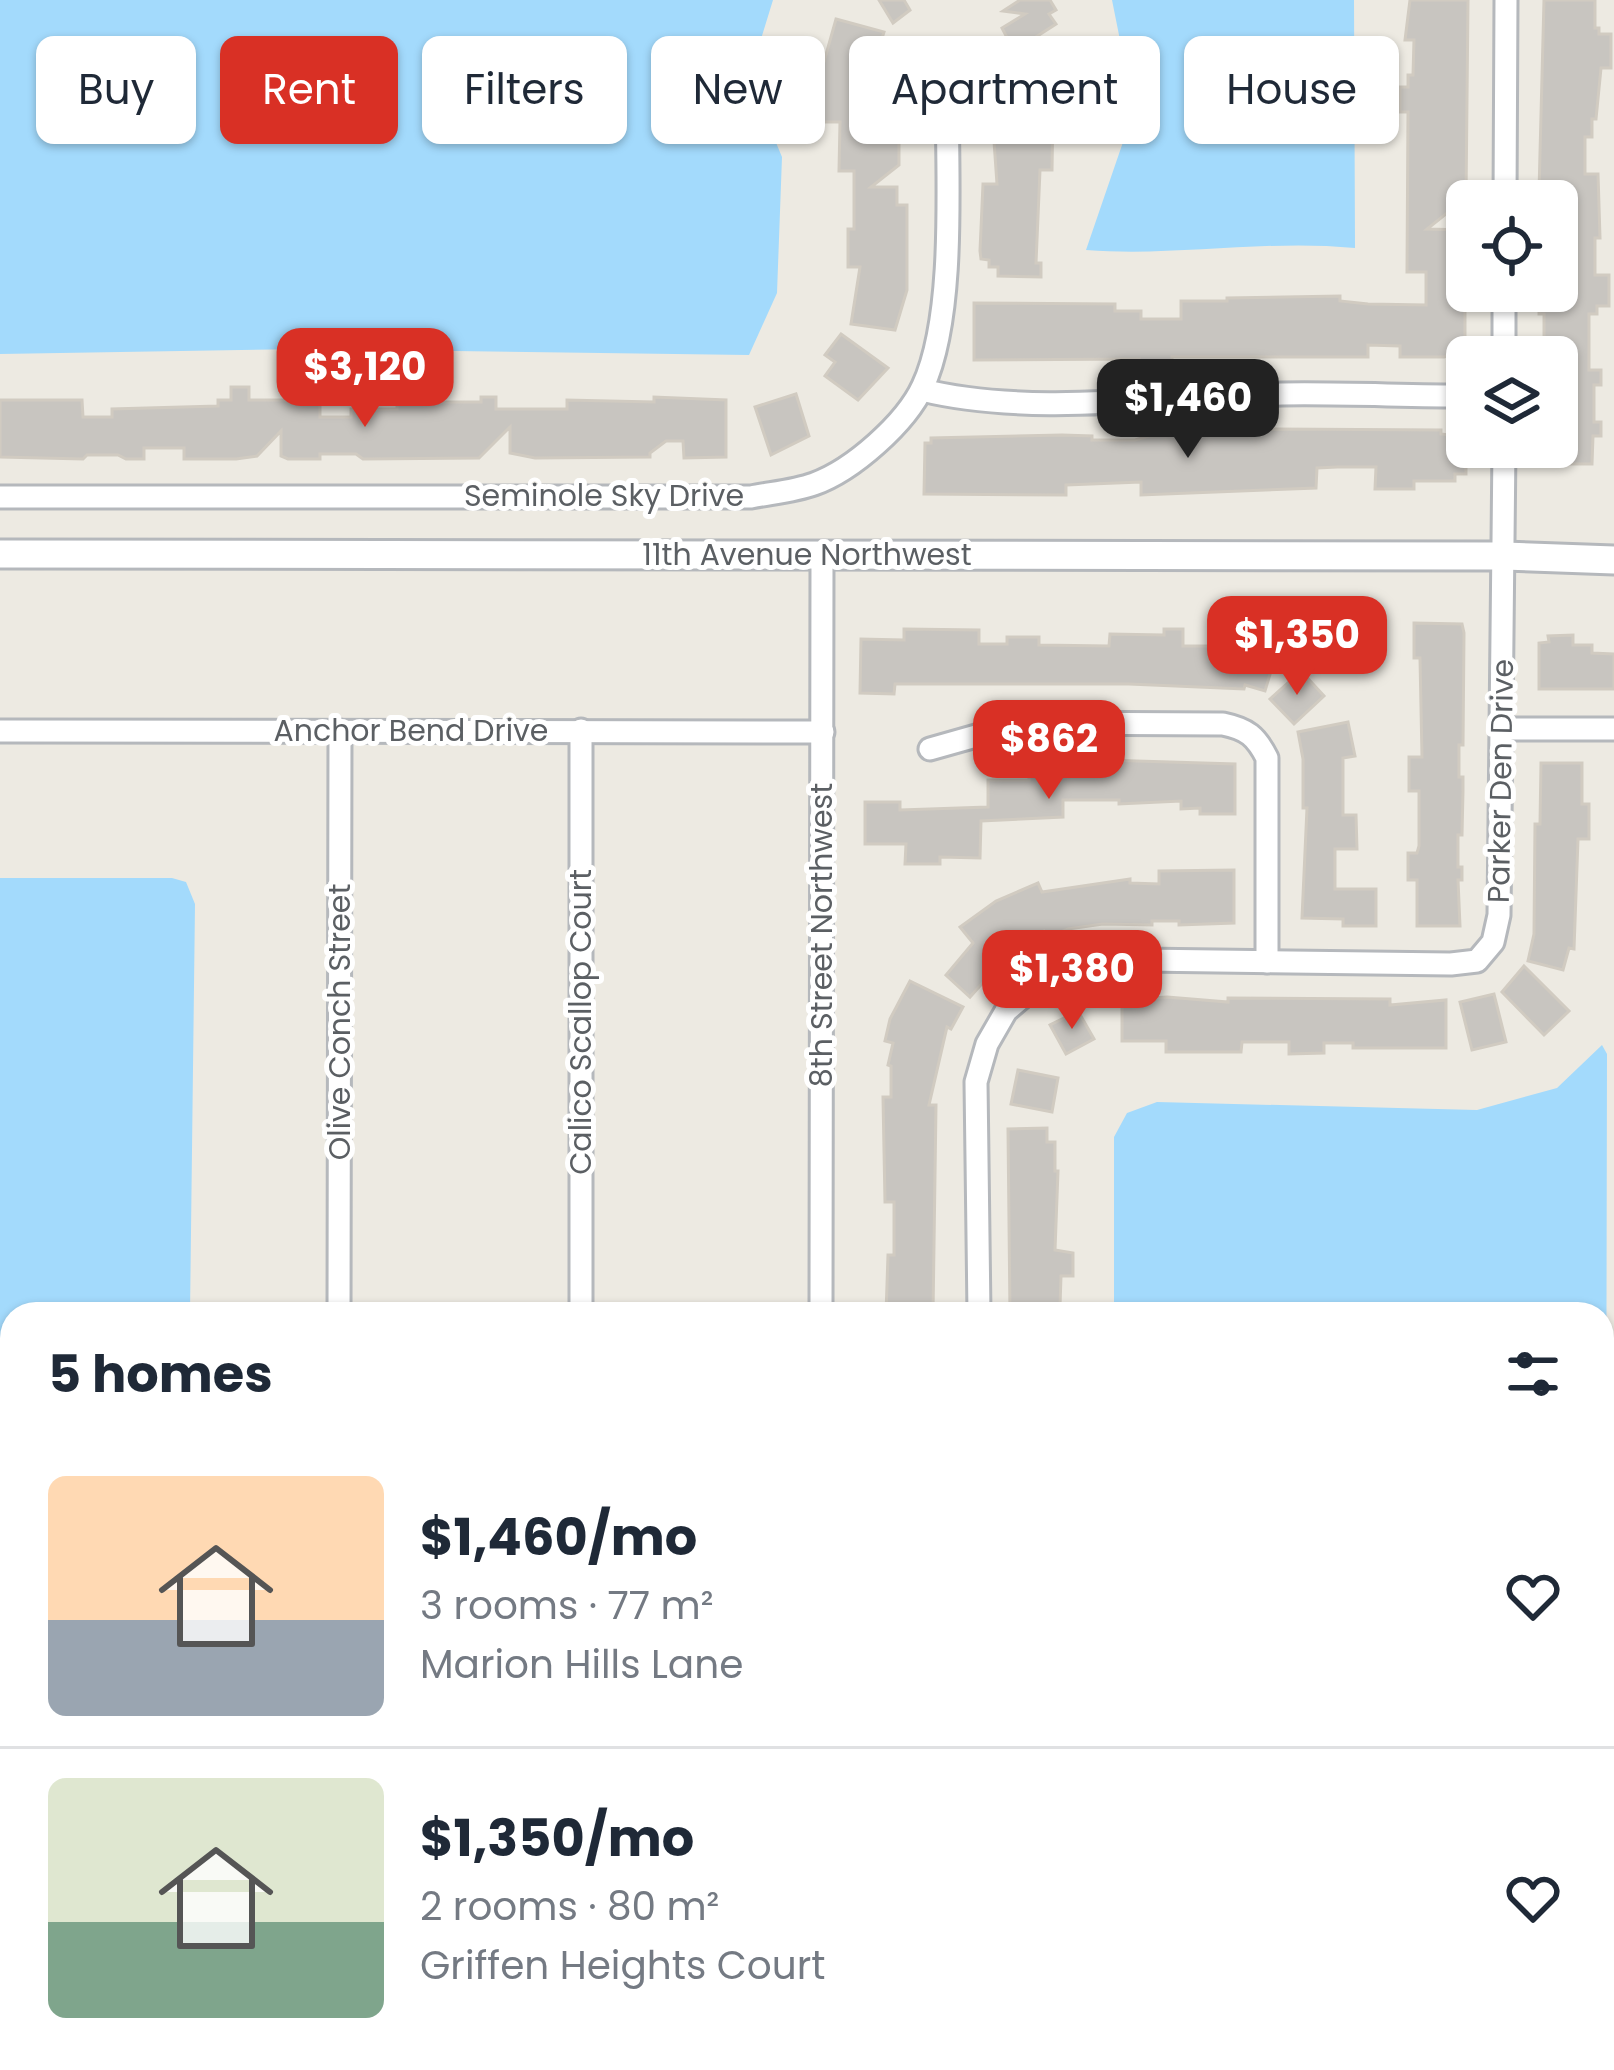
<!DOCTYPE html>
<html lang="en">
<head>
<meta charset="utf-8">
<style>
	:root { --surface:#fff; --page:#f2f2f3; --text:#1f2937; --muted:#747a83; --line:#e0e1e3; --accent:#d93025 }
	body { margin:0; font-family:Poppins,sans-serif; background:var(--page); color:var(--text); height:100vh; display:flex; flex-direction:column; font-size:45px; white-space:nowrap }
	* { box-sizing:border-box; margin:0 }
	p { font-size:39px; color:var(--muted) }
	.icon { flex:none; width:66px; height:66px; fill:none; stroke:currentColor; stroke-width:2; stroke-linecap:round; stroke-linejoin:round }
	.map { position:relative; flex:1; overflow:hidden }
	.drawer { position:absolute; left:0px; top:1302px; width:1614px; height:768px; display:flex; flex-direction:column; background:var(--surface); border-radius:36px 36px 0 0; box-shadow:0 3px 9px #0004 }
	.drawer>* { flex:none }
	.banner { position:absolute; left:36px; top:36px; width:1542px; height:108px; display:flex; gap:24px }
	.buttons { position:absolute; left:1446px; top:180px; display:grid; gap:24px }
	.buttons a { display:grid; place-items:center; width:132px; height:132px; border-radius:18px; background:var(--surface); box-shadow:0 3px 9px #0004; font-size:60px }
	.price { position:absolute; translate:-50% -102px; padding:0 27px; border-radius:24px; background:var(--accent); color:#fff; font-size:39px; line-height:78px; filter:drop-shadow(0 3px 6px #0008) }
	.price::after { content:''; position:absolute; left:50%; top:72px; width:36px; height:27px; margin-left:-18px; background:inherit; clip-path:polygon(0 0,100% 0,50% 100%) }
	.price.on { background:#222; color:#fff }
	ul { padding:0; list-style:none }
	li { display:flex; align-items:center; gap:36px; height:300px; padding:0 48px }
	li+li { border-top:3px solid var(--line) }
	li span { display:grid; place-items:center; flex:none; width:336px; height:240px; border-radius:18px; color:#555 }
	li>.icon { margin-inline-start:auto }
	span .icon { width:144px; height:144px; fill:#fffc; stroke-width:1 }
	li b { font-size:51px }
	h2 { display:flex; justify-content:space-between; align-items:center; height:144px; padding:0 48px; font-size:51px }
	.pill { padding:0 42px; border-radius:18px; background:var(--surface); box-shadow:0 3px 9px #0004; font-size:42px; line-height:108px }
	.pill.on { background:var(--accent); color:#fff }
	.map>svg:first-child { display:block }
	.green { fill:#c1e4bf }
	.water { fill:#a3dafc }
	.building { fill:#c8c5c0; stroke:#d1cbc1; stroke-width:3 }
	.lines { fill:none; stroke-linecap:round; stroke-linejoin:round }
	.minor-casing { stroke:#b5b8bc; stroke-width:27 }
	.tertiary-casing { stroke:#b5b8bc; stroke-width:33 }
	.minor { stroke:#fff; stroke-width:21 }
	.tertiary { stroke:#fff; stroke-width:27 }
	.labels { text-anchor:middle; stroke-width:10; stroke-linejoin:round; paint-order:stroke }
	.street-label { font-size:30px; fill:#5b5f63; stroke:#fff }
</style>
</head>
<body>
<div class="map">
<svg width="1614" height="2070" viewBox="0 0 1614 2070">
	<rect width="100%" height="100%" fill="#edeae2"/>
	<path class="green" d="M869 2058H1112L1116 2070H866Z"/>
	<g class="water">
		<path d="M0 0H773L749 78 782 157 777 293 749 355 306 349 0 354Z"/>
		<path d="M1112 0H1354L1355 248C1264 239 1176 257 1086 250L1134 110Z"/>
		<path d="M0 878H172L186 882 195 904 190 1314H12V1493H0Z"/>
		<path d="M1602 1045 1607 1054 1606 1562 1602 1567V1314H1114V1137L1127 1113 1157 1102 1477 1110 1557 1088Z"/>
		<path d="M0 1801H12V2058H185V2070H0Z"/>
	</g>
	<g class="building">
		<path d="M879 0H904L910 10 893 23Z"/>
		<path d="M1020 0H1050L1056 10 1049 14 1056 24 1014 51 1002 28 1025 14 1003 11Z"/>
		<path d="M1410 0H1468L1466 198 1427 229 1465 230V351L1444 357H1400V346L1368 345V357H1172V362L1164 363H1139V359L974 360V303L1115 304V311H1141V319H1181V301H1227V298L1340 296V301L1368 304 1426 305V272H1407L1408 112H1400V87H1408V75H1413L1414 40H1405Z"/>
		<path d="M1544 0H1595V28H1599V34H1611V68H1601L1596 119H1592V137H1585V174H1598L1600 238H1595V275H1609V306H1597V314H1589V370H1601V385H1594V422H1601V436H1593L1592 464H1542V447H1557V357H1544V314H1539V294L1557 291V201H1540L1539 192Z"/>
		<path d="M836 19 884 32 868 83H877L874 133H899V165L871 187H897V205H907V290L895 330 851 324 860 267H848V229H854V171H839L840 122H819L818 83Z"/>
		<path d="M1020 65 1064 70 1059 112 1053 111 1052 170H1040L1036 263H1041V277L998 276V267H989V260L981 259 980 251 983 184H997L993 127H1007Z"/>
		<path d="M841 334 888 368 858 400 825 376 835 362 825 355Z"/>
		<path d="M231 387H249V400H320V417H351V409H397V402H481V397H496V409H567V400L654 402V397L726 400V457L684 458 683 441H666L650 453V457L535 458 510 453V427L479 458 363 459 356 454H320V459H288L281 456V431L257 456 236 459H184V448H144V459H126L118 455H87L83 459 0 457V400H82L83 417H112V409L218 406V400H231Z"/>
		<path d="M796 394 809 436 771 455 755 407Z"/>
		<path d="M1274 429 1441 430V434L1466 437V474H1455V481H1414V489H1375L1376 467H1337L1317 468 1316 488 1141 495V482L1066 485V495L924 494 925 443H931V438L1062 435 1092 436V440H1135L1149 436Z"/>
		<path d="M1414 623 1462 624 1464 633 1463 745H1459V777H1463V791L1462 835H1458V867H1462V880H1458L1460 926H1417V880H1408V853H1417L1419 846V791H1409V757H1422L1420 658H1414Z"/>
		<path d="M904 629 979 630V644H1007V637H1039V645L1109 646 1110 634 1164 635V629H1183V646H1243L1246 635 1279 644 1265 691 1245 685 1244 689 1129 684H895L894 694 860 693 861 639 904 640Z"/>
		<path d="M1573 635V645H1592V653L1614 654V689H1539V643L1549 642 1548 636Z"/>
		<path d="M1301 671 1324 696 1294 724 1270 699Z"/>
		<path d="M1348 722 1355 756 1343 758V815H1356L1357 849H1335V889H1376V926H1343V919L1302 918 1307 808H1303V759L1298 732Z"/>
		<path d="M1070 759 1235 764V814H1200V808L1181 809V801L1119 804V800H1063V817L981 821 980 858 940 857V864H905L906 844H865V802H900V810L988 807V780H1029V762L1070 766Z"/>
		<path d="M1541 763H1582V804H1589V839H1578L1574 949 1569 948 1563 970 1528 961 1534 934 1535 824H1540Z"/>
		<path d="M1234 870V923L1179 925V921H1152V925L1103 924 1068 929 1047 938 1044 931 996 968 970 997 946 975 973 943 960 927 996 901 1038 883 1042 892 1130 879V883L1159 884V871Z"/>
		<path d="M1524 966 1569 1011 1544 1035 1502 992Z"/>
		<path d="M910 981 963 1007 951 1029 947 1027 929 1105H936L933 1314H886L888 1255H894V1202H885L883 1097H891V1066L888 1065 893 1043 885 1041 890 1019Z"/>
		<path d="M1494 994 1506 1042 1472 1050 1460 1002Z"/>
		<path d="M1167 997 1228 1002V998L1390 999V1005L1446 1000V1048H1353V1043H1324V1053L1289 1054V1042H1242L1241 1052H1166V1041H1122V1000Z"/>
		<path d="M1078 1011 1094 1039 1066 1054 1050 1025Z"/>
		<path d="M1018 1070 1058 1078 1052 1112 1011 1104Z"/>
		<path d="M1047 1128V1142H1055V1171H1058L1055 1250 1073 1253V1276H1061L1060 1306H1052V1314H1010L1008 1129Z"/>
	</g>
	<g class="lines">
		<defs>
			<g id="minor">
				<path d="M1505 201 1506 0"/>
				<path d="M1504 357V291"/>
				<path d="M922 390C1032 417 1168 396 1282 394 1343 393 1405 396 1467 396"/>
				<path d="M0 497H751C771 493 795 491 814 484 853 470 906 423 923 386 958 311 946 159 947 73"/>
				<path d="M1502 729H1614"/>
				<path d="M581 730V1314"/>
				<path d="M0 731 823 732"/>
				<path d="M930 749 1022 723 1223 724C1247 729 1256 736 1267 758V962"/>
				<path d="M339 1314 340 731"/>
				<path d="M821 1314 822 555"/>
				<path d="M979 1314 976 1082 987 1044 1006 1011 1027 993 1054 973 1082 963 1142 960 1451 964 1477 961 1493 942 1499 915 1504 447"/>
				<path d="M0 1643H12"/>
				<path d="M1602 1921H1614"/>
				<path d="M581 2058V2070"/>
				<path d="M821 2058V2070"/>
				<path d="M338 2070V2058"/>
				<path d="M1299 2070V2058"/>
				<path d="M1536 2070V2058"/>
			</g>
			<path id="tertiary" d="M0 554 1504 556 1614 560"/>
		</defs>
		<use href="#minor" class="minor-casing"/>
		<use href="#tertiary" class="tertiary-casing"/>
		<use href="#minor" class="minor"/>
		<use href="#tertiary" class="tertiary"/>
	</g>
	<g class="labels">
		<g class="street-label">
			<text x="604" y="506">Seminole Sky Drive</text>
			<text x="807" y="565">11th Avenue Northwest</text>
			<text x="411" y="741">Anchor Bend Drive</text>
			<text transform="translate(1501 781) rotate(-89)" y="10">Parker Den Drive</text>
			<text transform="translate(822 935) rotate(-90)" y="10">8th Street Northwest</text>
			<text transform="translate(340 1022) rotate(-90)" y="10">Olive Conch Street</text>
			<text transform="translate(581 1022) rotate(-90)" y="10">Calico Scallop Court</text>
		</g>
	</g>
</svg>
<div class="buttons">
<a><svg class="icon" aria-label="locate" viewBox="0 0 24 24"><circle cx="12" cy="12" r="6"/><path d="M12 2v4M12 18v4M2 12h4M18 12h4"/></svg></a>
<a><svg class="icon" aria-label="layers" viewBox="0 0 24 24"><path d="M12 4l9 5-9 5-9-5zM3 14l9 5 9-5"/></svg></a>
</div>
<b class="price" style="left:365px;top:430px">$3,120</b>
<b class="price on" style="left:1188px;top:461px">$1,460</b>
<b class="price" style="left:1297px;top:698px">$1,350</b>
<b class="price" style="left:1049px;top:802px">$862</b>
<b class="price" style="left:1072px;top:1032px">$1,380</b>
<div class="banner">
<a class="pill">Buy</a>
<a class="pill on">Rent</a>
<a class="pill">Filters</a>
<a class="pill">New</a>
<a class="pill">Apartment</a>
<a class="pill">House</a>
</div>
<section class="drawer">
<h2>5 homes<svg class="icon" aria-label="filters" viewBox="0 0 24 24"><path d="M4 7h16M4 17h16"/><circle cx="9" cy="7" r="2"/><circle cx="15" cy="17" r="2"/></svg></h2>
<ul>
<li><span style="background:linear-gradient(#ffd9b3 60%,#9aa5b1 0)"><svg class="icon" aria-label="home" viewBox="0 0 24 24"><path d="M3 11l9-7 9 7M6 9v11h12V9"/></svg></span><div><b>$1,460/mo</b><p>3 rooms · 77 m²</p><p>Marion Hills Lane</p></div><svg class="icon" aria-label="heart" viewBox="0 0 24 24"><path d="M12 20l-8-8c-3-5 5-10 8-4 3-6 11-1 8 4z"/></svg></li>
<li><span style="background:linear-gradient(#dfe7d0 60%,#7fa58c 0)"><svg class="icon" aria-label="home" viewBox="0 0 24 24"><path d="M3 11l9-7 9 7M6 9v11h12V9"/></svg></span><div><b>$1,350/mo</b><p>2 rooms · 80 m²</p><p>Griffen Heights Court</p></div><svg class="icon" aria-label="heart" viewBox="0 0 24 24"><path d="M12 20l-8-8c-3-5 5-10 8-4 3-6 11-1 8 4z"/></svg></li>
</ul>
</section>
</div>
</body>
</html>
